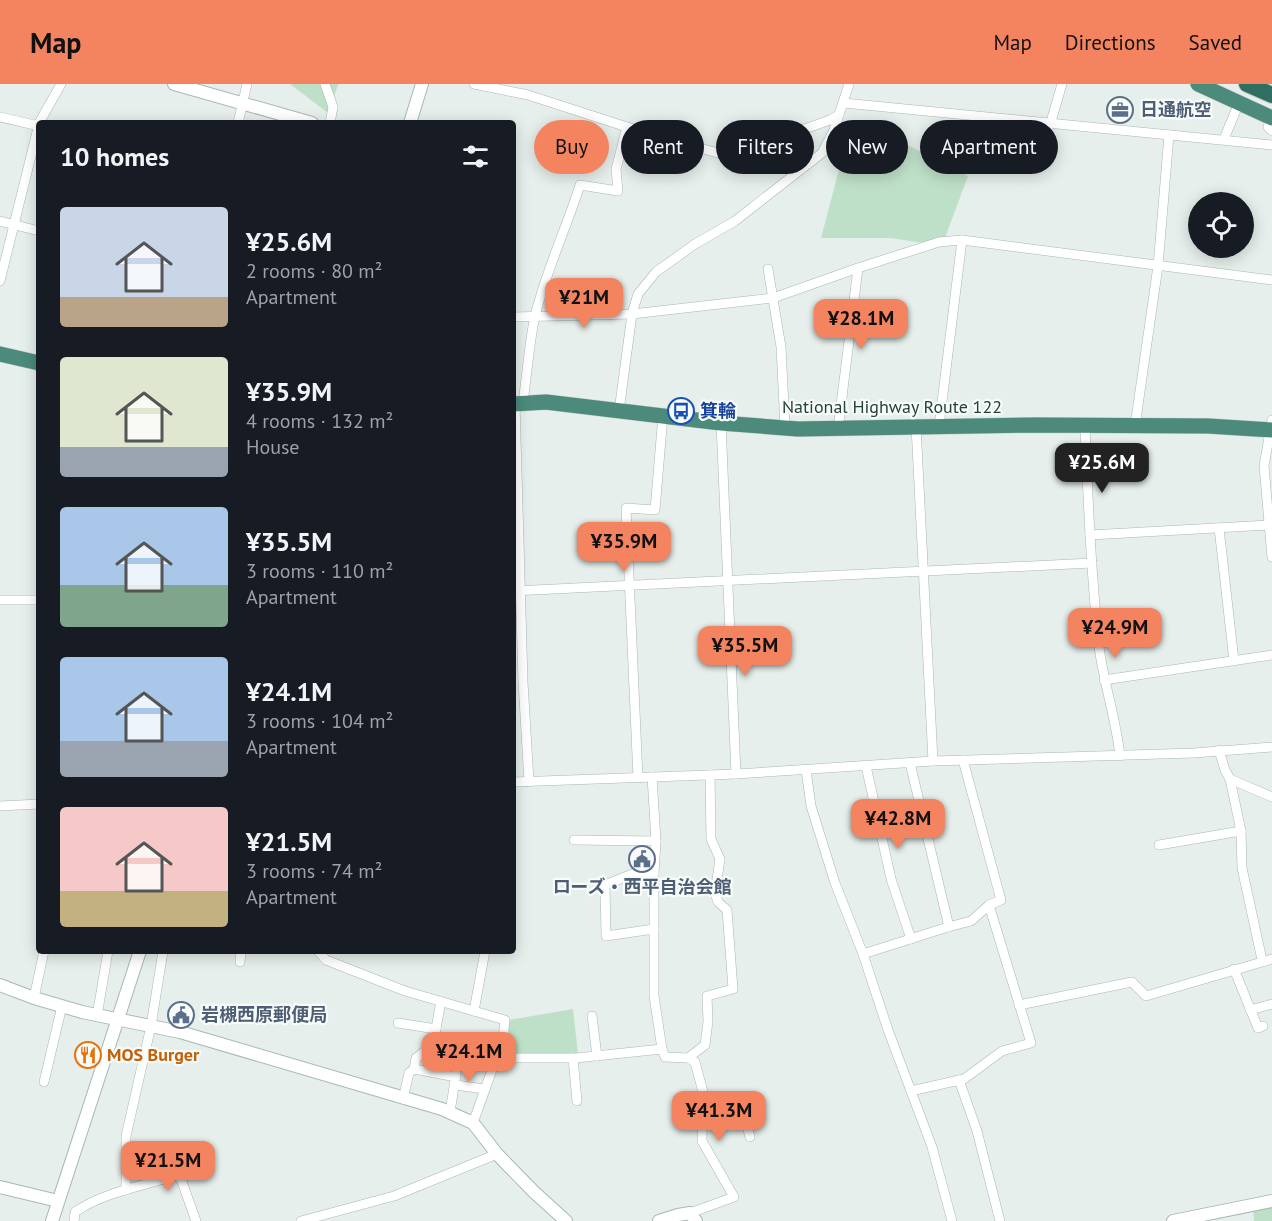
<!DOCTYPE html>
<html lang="en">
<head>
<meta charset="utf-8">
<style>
	:root { --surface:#171b24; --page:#20242c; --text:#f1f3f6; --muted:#9ea1a6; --accent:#f4845f }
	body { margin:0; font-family:"PT Sans","Noto Sans JP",sans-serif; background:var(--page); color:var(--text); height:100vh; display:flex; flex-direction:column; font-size:22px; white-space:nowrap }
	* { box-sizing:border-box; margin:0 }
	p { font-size:20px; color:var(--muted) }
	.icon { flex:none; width:33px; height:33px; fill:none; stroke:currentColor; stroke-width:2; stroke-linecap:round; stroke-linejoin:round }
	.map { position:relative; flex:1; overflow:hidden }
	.sheet { position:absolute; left:36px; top:36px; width:480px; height:834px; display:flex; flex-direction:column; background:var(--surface); border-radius:6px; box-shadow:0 3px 15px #0003 }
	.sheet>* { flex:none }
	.top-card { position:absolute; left:534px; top:36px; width:570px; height:54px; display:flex; gap:12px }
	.fabs { position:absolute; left:1188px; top:108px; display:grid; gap:12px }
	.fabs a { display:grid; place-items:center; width:66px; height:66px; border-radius:50%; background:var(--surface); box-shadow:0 3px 15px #0003; font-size:30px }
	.price { position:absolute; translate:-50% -51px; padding:0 14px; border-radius:12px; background:var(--accent); color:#111; font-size:20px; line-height:39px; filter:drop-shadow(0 2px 3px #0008) }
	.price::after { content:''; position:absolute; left:50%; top:36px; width:18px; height:14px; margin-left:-9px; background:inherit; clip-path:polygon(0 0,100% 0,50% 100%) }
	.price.current { background:#222; color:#fff }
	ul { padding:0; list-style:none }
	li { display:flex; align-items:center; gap:18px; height:150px; padding:0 24px }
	li span { display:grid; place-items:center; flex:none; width:168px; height:120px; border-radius:6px; color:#555 }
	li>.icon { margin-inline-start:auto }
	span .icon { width:72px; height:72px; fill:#fffc; stroke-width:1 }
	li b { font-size:26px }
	h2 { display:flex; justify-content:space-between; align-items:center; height:72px; padding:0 24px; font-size:26px }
	.pill { padding:0 21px; border-radius:27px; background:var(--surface); box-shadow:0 3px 15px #0003; font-size:21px; line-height:54px }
	.pill.current { background:var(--accent); color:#111 }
	header { display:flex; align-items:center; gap:36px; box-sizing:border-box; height:84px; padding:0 30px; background:var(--accent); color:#111 }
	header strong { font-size:28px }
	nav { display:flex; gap:33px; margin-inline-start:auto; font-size:21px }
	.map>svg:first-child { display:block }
	.green { fill:#bfe0c8 }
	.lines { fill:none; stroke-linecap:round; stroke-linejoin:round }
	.minor-casing { stroke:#a8b8b2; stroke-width:10 }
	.tertiary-casing { stroke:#a8b8b2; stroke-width:14 }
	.trunk-casing { stroke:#c2cac8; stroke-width:16 }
	.motorway-casing { stroke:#c2cac8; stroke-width:18 }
	.minor { stroke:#fff; stroke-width:9 }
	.tertiary { stroke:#fff; stroke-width:12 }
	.trunk { stroke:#4c8a7c; stroke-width:15 }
	.motorway { stroke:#2f6f62; stroke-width:16 }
	.labels { text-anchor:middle; stroke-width:4.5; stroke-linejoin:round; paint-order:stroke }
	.service-label { font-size:18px; font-weight:bold; fill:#4e5e75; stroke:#f7fbf9; text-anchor:start }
	.street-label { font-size:18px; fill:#24423a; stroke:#f7fbf9 }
	.transit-label { font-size:18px; font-weight:bold; fill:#164399; stroke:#f7fbf9; text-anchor:start }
	.food-label { font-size:18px; font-weight:bold; fill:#c56008; stroke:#f7fbf9; text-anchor:start }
</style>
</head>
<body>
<header>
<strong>Map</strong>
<nav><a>Map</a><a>Directions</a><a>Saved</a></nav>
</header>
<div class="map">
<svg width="1272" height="1137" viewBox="0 0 1272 1137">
	<rect width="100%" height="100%" fill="#e6efeb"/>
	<g class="green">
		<path d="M290 0H338V1L328 29Z"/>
		<path d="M892 53 968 92 942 162 891 154H821L847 55Z"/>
		<path d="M573 925 578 970H505L502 967 509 936Z"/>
		<path d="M1272 1121V1137H1254L1253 1125Z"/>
	</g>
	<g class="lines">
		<defs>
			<g id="minor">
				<path d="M325 0 333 23 330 39"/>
				<path d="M474 0 528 11 627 43 728 72 830 36 839 31"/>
				<path d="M844 19 1272 61"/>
				<path d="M0 33 39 42"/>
				<path d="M39 39 61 0"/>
				<path d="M238 39 247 0"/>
				<path d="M1269 40 1268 43 1272 47"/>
				<path d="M1050 41 1062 0"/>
				<path d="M1224 55 1239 19"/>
				<path d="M0 137 39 147"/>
				<path d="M768 185 781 263 785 343"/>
				<path d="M0 197 39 40"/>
				<path d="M513 233 632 230 773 214 858 184 939 158 962 156 1272 196"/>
				<path d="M515 319 523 598 529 698"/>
				<path d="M523 319C527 290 529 260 535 232 546 187 566 145 580 101L618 107 616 85 627 43"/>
				<path d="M619 327 632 230 638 210 656 188 695 160 735 137 822 69 834 46 849 0"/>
				<path d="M1272 336 1264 382 1272 473"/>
				<path d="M721 339 736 690"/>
				<path d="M916 342 933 677"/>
				<path d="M939 342 962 156"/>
				<path d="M1085 342C1088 416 1091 490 1099 563 1104 600 1116 635 1120 672"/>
				<path d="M1135 342 1158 182 1169 51"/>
				<path d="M838 345 858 184"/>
				<path d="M1219 444 1234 577"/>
				<path d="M1090 451 1269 441"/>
				<path d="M513 507 1092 479"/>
				<path d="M0 516H39"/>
				<path d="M1104 596 1272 571"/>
				<path d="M1219 666 1225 686 1230 695 1241 747 1242 784 1262 876"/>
				<path d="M910 679 949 843"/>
				<path d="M866 682 891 795 911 855"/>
				<path d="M806 686 811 722 835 799 863 870 888 946 932 1063 952 1137"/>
				<path d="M652 693 656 757 654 789V912L662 965 665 973 688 974 695 978 703 1008 702 1057 734 1113 690 1129"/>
				<path d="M638 694 626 424 655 426 663 331"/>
				<path d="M1230 695 1272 713"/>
				<path d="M513 698 736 690 933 677 1194 669 1272 663"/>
				<path d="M0 722 39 720"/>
				<path d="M574 756 656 757"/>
				<path d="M1159 761 1241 747"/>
				<path d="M654 789H635L605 801 606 852 654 845"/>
				<path d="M318 867 326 876 405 907 505 936 503 955 473 1039"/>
				<path d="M863 870 948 843 971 837 989 821 1001 816 963 676"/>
				<path d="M240 878 241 867"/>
				<path d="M1234 885 1258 944 1263 942"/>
				<path d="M34 914 44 867"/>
				<path d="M1019 921 1132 898 1146 912 1272 875"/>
				<path d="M1250 926 1272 920"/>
				<path d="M474 927 485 867"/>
				<path d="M97 932 108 867"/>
				<path d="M592 932 597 972"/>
				<path d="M398 939 436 945"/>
				<path d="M433 961 460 965"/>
				<path d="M497 974H576L662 965"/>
				<path d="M573 974 577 1017"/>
				<path d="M688 974 705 961 708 937 707 912 733 905 727 826 718 818 715 809 720 775 711 755 710 691"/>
				<path d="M414 985 456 993"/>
				<path d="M959 996 977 1047 1000 1137"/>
				<path d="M44 998 62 922"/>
				<path d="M455 1001 485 1005"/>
				<path d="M911 1007 964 995 1002 967 1031 959 989 821"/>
				<path d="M403 1015 409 989 414 985 416 974 433 961 441 917"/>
				<path d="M703 1023 739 1012 750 1053"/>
				<path d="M450 1028 460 965 468 958 500 964"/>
				<path d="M126 1106V1052L151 942 163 867"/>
				<path d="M74 1137 75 1128C104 1108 143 1102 177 1091L181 1095 196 1137"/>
				<path d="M301 1137 394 1112 497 1070"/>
			</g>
			<g id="tertiary">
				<path d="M174 0 312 39"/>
				<path d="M410 39 422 0"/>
				<path d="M0 901 34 914 82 928 180 948 442 1025 473 1039 497 1070 534 1108 566 1137"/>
				<path d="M0 1103 58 1117"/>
				<path d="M52 1137 140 867"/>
				<path d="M659 1137 678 1131 690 1129 696 1137"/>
				<path d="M1173 1137 1272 1117"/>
			</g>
			<g id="trunk">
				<path d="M1198 0 1272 34"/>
				<path d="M0 270 39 279"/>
				<path d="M513 320 546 318 721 339 798 345 1036 341 1208 342 1272 346"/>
			</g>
			<path id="motorway" d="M1247 0 1272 11"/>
		</defs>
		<use href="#minor" class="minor-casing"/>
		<use href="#tertiary" class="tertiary-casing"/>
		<use href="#trunk" class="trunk-casing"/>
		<use href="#motorway" class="motorway-casing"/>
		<use href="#minor" class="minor"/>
		<use href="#tertiary" class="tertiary"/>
		<use href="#trunk" class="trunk"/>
		<use href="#motorway" class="motorway"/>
	</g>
	<defs>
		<symbol id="office-ring" viewBox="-11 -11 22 22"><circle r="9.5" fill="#f7fbf9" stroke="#5c6f8a" stroke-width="1.5"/><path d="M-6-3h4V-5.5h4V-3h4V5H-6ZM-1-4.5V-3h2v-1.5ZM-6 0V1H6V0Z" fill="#5c6f8a"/></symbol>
		<symbol id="bus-ring" viewBox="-11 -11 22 22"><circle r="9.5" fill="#f7fbf9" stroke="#1a4fb4" stroke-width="1.5"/><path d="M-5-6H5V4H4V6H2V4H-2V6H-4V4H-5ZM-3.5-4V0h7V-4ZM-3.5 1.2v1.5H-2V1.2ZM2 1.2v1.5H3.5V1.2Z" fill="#1a4fb4"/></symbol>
		<symbol id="civic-ring" viewBox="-11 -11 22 22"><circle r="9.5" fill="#f7fbf9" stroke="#5c6f8a" stroke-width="1.5"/><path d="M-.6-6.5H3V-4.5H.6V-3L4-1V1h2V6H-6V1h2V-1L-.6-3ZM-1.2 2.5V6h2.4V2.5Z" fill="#5c6f8a"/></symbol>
		<symbol id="restaurant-ring" viewBox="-11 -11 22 22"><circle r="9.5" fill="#f7fbf9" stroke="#e8710a" stroke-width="1.5"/><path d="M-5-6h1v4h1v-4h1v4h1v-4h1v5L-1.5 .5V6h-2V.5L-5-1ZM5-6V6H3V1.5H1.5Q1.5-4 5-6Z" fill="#e8710a"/></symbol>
	</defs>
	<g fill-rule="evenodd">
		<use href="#office-ring" x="1105" y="11" width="30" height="30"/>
		<use href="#bus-ring" x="666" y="312" width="30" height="30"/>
		<use href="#civic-ring" x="627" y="760" width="30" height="30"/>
		<use href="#civic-ring" x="166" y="916" width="30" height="30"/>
		<use href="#restaurant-ring" x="73" y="956" width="30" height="30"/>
	</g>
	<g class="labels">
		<g class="service-label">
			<text x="1140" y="32">日通航空</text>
			<text x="642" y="809" text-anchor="middle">ローズ・西平自治会館</text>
			<text x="201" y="937">岩槻西原郵便局</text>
		</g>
		<g class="street-label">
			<text x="892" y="329">National Highway Route 122</text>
		</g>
		<g class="transit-label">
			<text x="700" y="333">箕輪</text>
		</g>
		<g class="food-label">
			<text x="107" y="977">MOS Burger</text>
		</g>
	</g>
</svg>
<div class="fabs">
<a><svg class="icon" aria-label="locate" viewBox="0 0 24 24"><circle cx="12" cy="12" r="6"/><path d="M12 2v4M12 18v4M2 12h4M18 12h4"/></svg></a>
</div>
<b class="price" style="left:584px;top:245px">¥21M</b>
<b class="price" style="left:861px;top:266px">¥28.1M</b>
<b class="price current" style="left:1102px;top:410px">¥25.6M</b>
<b class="price" style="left:624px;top:489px">¥35.9M</b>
<b class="price" style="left:1115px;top:575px">¥24.9M</b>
<b class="price" style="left:745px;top:593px">¥35.5M</b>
<b class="price" style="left:898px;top:766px">¥42.8M</b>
<b class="price" style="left:469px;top:999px">¥24.1M</b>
<b class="price" style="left:719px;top:1058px">¥41.3M</b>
<b class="price" style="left:168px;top:1108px">¥21.5M</b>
<div class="top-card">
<a class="pill current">Buy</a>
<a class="pill">Rent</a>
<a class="pill">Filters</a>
<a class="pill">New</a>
<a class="pill">Apartment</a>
</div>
<section class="sheet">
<h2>10 homes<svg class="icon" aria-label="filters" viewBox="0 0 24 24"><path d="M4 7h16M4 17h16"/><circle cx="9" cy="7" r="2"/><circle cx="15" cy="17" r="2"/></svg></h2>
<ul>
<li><span style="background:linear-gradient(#c9d6e8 75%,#b9a48a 0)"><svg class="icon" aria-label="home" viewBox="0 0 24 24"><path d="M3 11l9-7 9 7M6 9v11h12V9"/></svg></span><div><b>¥25.6M</b><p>2 rooms · 80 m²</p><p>Apartment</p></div></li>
<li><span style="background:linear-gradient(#dfe7d0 75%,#9aa5b1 0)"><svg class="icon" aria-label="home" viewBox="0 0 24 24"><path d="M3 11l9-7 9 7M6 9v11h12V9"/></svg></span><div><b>¥35.9M</b><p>4 rooms · 132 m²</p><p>House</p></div></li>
<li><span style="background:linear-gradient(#a9c7e8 65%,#7fa58c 0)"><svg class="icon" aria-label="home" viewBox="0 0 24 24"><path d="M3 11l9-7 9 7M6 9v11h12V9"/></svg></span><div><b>¥35.5M</b><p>3 rooms · 110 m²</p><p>Apartment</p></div></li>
<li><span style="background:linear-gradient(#a9c7e8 70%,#9aa5b1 0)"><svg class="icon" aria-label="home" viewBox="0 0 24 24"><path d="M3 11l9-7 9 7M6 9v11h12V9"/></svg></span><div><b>¥24.1M</b><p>3 rooms · 104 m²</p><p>Apartment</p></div></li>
<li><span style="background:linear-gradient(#f6c9c9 70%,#c2b280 0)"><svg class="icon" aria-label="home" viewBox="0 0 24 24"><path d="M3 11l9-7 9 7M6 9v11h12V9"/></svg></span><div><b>¥21.5M</b><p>3 rooms · 74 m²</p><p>Apartment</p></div></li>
</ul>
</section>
</div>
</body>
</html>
